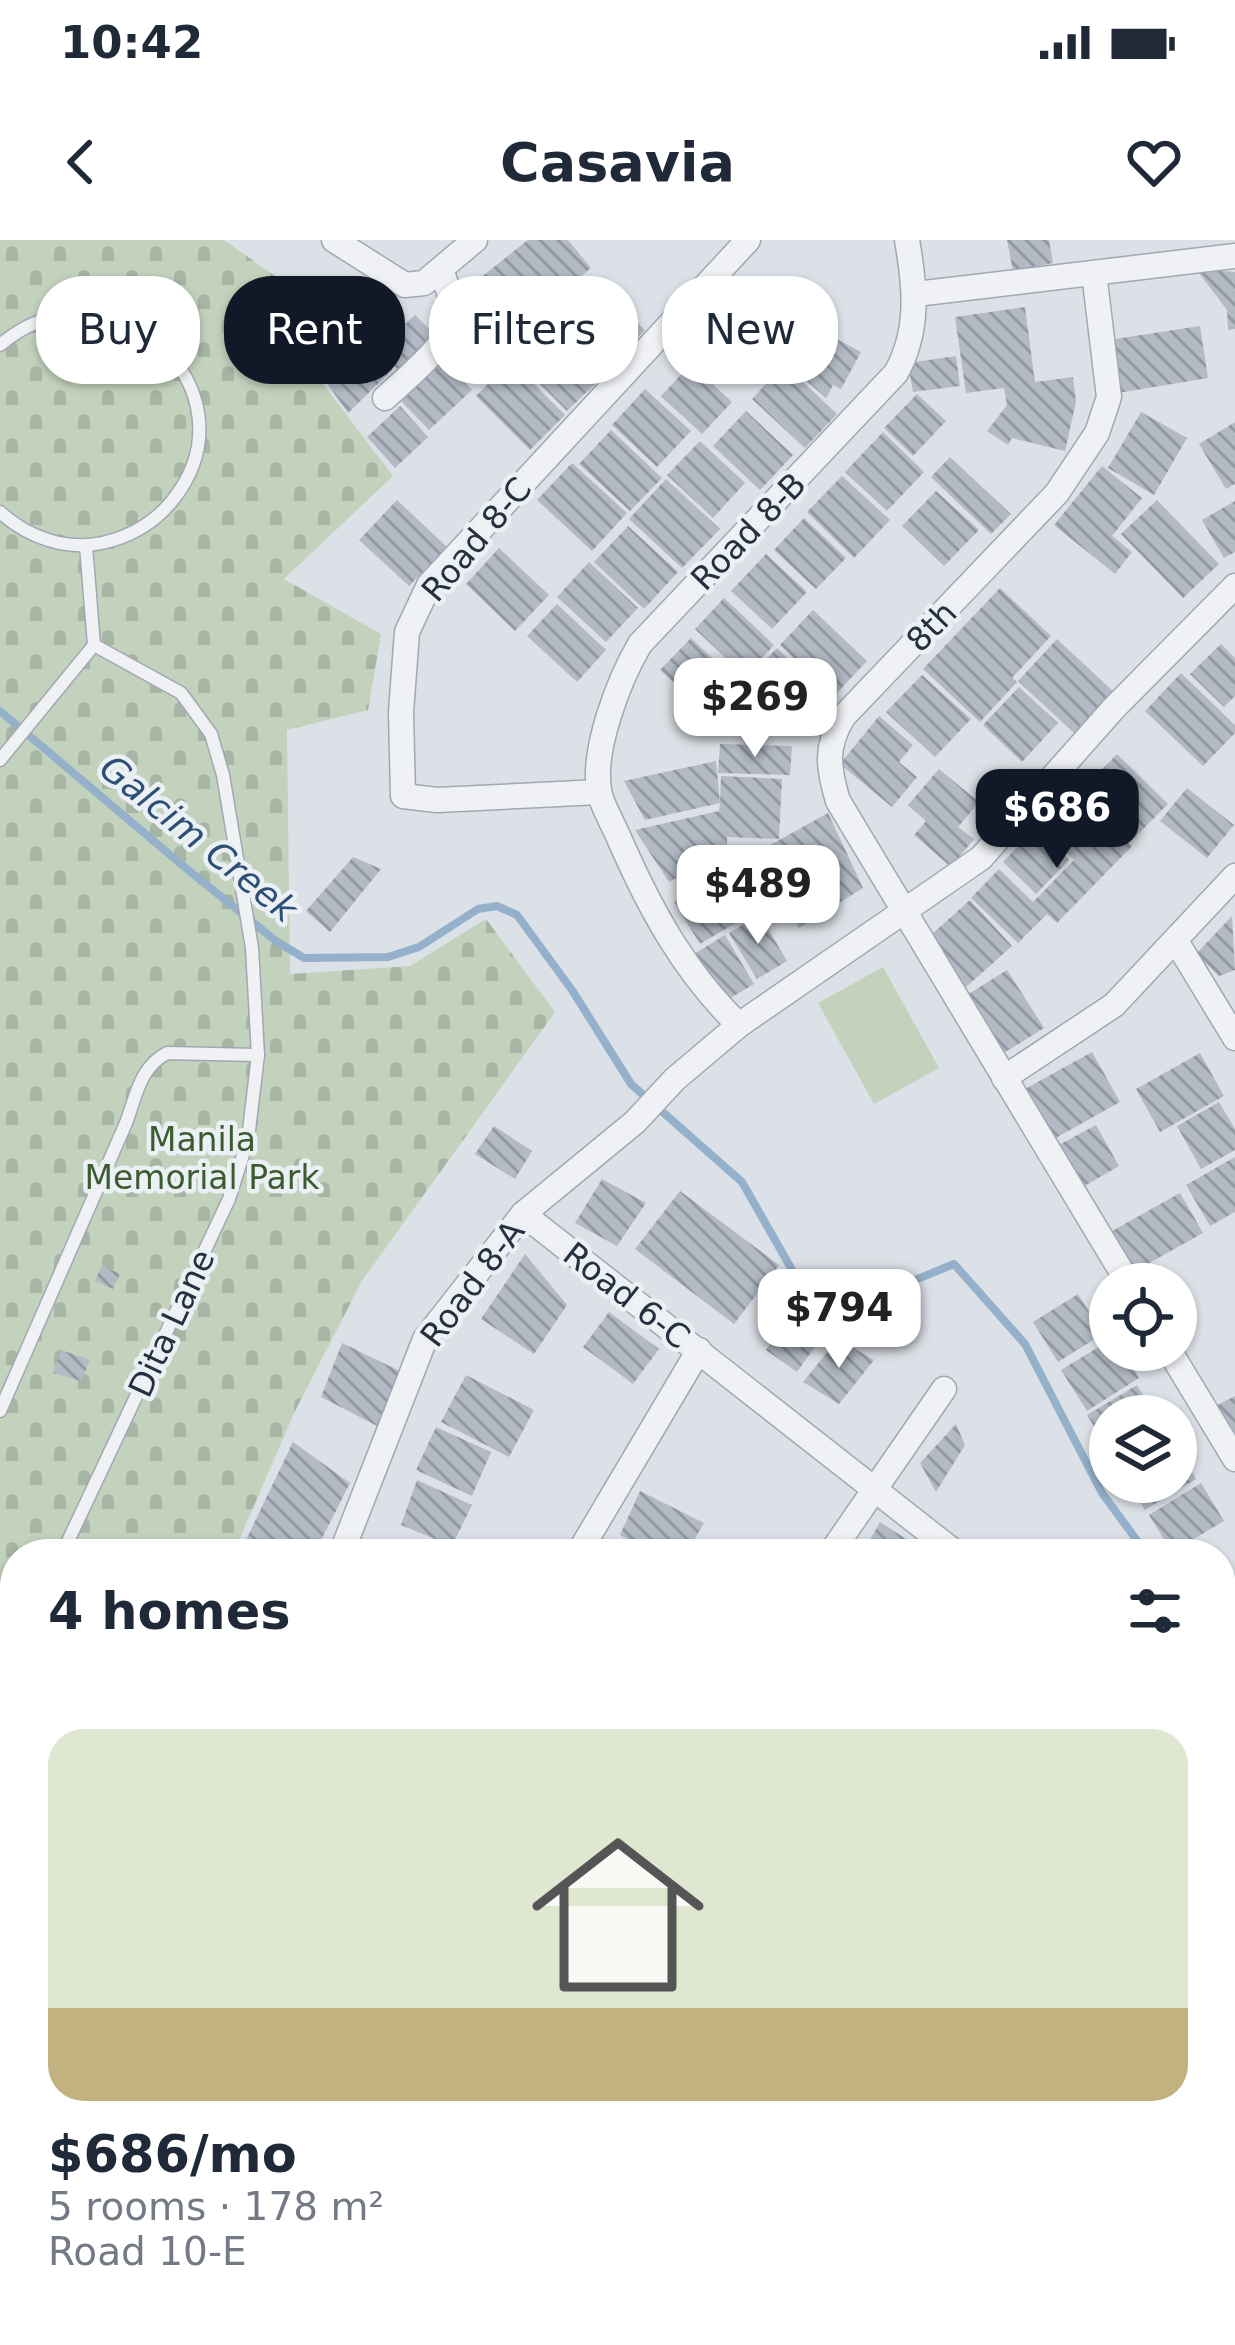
<!DOCTYPE html>
<html lang="en">
<head>
<meta charset="utf-8">
<style>
	:root { --surface:#fff; --page:#f2f2f3; --text:#1f2937; --muted:#747a83; --accent:#111827 }
	body { margin:0; font-family:"DejaVu Sans",sans-serif; background:var(--page); color:var(--text); height:100vh; display:flex; flex-direction:column; font-size:45px; white-space:nowrap }
	* { box-sizing:border-box; margin:0 }
	p { font-size:39px; color:var(--muted) }
	.icon { flex:none; width:66px; height:66px; fill:none; stroke:currentColor; stroke-width:2; stroke-linecap:round; stroke-linejoin:round }
	.map { position:relative; flex:1; overflow:hidden }
	.details { position:absolute; left:0px; top:1299px; width:1236px; height:807px; display:flex; flex-direction:column; background:var(--surface); border-radius:48px 48px 0 0; box-shadow:0 3px 9px #0004 }
	.details>* { flex:none }
	.banner { position:absolute; left:36px; top:36px; width:1164px; height:108px; display:flex; gap:24px }
	.controls { position:absolute; left:1089px; top:1023px; display:grid; gap:24px }
	.controls a { display:grid; place-items:center; width:108px; height:108px; border-radius:50%; background:var(--surface); box-shadow:0 3px 9px #0004; font-size:60px }
	.price { position:absolute; translate:-50% -102px; padding:0 27px; border-radius:24px; background:#fff; color:#222; font-size:39px; line-height:78px; filter:drop-shadow(0 3px 6px #0008) }
	.price::after { content:''; position:absolute; left:50%; top:72px; width:36px; height:27px; margin-left:-18px; background:inherit; clip-path:polygon(0 0,100% 0,50% 100%) }
	.price.selected { background:var(--accent); color:#fff }
	ul { padding:0; list-style:none }
	li { display:grid; align-content:center; gap:24px; height:636px; padding:0 48px }
	li span { display:grid; place-items:center; height:372px; border-radius:36px; color:#555 }
	li>.icon { margin-inline-start:auto }
	span .icon { width:216px; height:216px; fill:#fffc; stroke-width:1 }
	li b { font-size:51px }
	h2 { display:flex; justify-content:space-between; align-items:center; height:144px; padding:0 48px; font-size:51px }
	.tag { padding:0 42px; border-radius:48px; background:var(--surface); box-shadow:0 3px 9px #0004; font-size:42px; line-height:108px }
	.tag.selected { background:var(--accent); color:#fff }
	.status { display:flex; justify-content:space-between; align-items:center; height:84px; padding:0 60px; background:var(--surface); direction:ltr }
	.status svg { height:33px; fill:currentColor }
	header { display:flex; justify-content:space-between; align-items:center; height:156px; padding:0 48px; background:var(--surface); font-size:54px; font-weight:700 }
	.map>svg:first-child { display:block }
	.green { fill:#c3d2bd }
	.cemetery { fill:url(#cemetery-stones) }
	.lines { fill:none; stroke-linecap:round; stroke-linejoin:round }
	.stream { stroke:#94b0ca; stroke-width:8 }
	.building { fill:url(#building-back-hatch) }
	.lane-casing { stroke:#a1a8b1; stroke-width:15 }
	.street-casing { stroke:#a1a8b1; stroke-width:27 }
	.lane { stroke:#eff1f5; stroke-width:12 }
	.street { stroke:#eff1f5; stroke-width:24 }
	.labels { text-anchor:middle; stroke-width:9; stroke-linejoin:round; paint-order:stroke }
	.street-label { font-size:33px; fill:#252f3e; stroke:#ebf0f5 }
	.park-label { font-size:33px; fill:#3b5b31; stroke:#ebf0f5 }
	.water-label { font-size:36px; font-style:italic; fill:#2d4f75; stroke:#ebf0f5 }
</style>
</head>
<body>
<div class="status"><b>10:42</b><svg viewBox="0 0 49 12"><path d="M0 12V9h3v3zM5 12V6h3v6zM10 12V3h3v9zM15 12V0h3v12zM26 1h20v11H26zM47 4h2v5h-2z"/></svg></div>
<header><svg class="icon" aria-label="back" viewBox="0 0 24 24"><path d="M15 5l-7 7 7 7"/></svg>Casavia<svg class="icon" aria-label="heart" viewBox="0 0 24 24"><path d="M12 20l-8-8c-3-5 5-10 8-4 3-6 11-1 8 4z"/></svg></header>
<div class="map">
<svg width="1235" height="2105" viewBox="0 0 1235 2105">
	<defs>
		<pattern id="cemetery-stones" width="16" height="16" patternUnits="userSpaceOnUse" patternTransform="scale(3)"><rect width="16" height="16" fill="#c3d2bd"/><path d="M2 7V4a2 2 0 0 1 4 0v3zM10 15v-3a2 2 0 0 1 4 0v3z" fill="#a7b5a4"/></pattern>
		<pattern id="building-back-hatch" width="6" height="6" patternUnits="userSpaceOnUse" patternTransform="scale(3)"><rect width="6" height="6" fill="#b3bac4"/><path d="M-1 5l2 2M0 0l6 6M5-1l2 2" fill="none" stroke="#9198a1"/></pattern>
	</defs>
	<rect width="100%" height="100%" fill="#dce1e7"/>
	<path class="green" d="M883 727 939 828 874 864 818 763Z"/>
	<path class="cemetery" d="M0 0H224L275 36V81L393 236 284 339 381 394 368 470 287 490 290 734 410 726 486 679 555 772 362 1041 295 1171 233 1314H15V1564L0 1562Z"/>
	<g class="lines">
		<g class="stream">
			<path d="M0 471 188 630 276 701 304 718 388 717 419 707 478 669 497 666 517 675 572 750 631 844 742 942 820 1079 954 1024 1025 1104 1102 1253 1147 1314"/>
			<path d="M1221 1401 1235 1413"/>
			<path d="M0 1576 15 1578"/>
			<path d="M856 2105 857 2091"/>
		</g>
	</g>
	<g class="building">
		<path d="M528 0H568L591 28 494 112 451 61Z"/>
		<path d="M1007 0H1049L1053 23 1013 31Z"/>
		<path d="M1196 29 1235 32V89L1228 90 1227 70Z"/>
		<path d="M329 41 354 67 342 79 392 130 348 173 284 82Z"/>
		<path d="M594 41 645 90 607 129 556 79Z"/>
		<path d="M749 48 790 90 749 130 708 88Z"/>
		<path d="M1025 67 1035 142 1073 137 1076 162 1065 211 1012 198 1008 205 987 191 1007 165 1004 148 966 153 955 77Z"/>
		<path d="M415 75 440 100 403 135 378 109Z"/>
		<path d="M553 83 605 134 567 171 516 120Z"/>
		<path d="M808 84 861 112 841 149 833 145 826 158 787 124Z"/>
		<path d="M1200 86 1208 138 1118 153 1109 100Z"/>
		<path d="M956 116 960 146 913 152 908 123Z"/>
		<path d="M443 120 472 150 429 190 401 161Z"/>
		<path d="M511 121 565 175 530 210 476 156Z"/>
		<path d="M691 124 732 162 702 194 661 156Z"/>
		<path d="M784 124 837 174 805 208 752 159Z"/>
		<path d="M645 149 691 191 657 227 612 185Z"/>
		<path d="M917 154 946 181 913 216 884 188Z"/>
		<path d="M400 166 428 197 395 228 367 197Z"/>
		<path d="M746 171 793 215 760 250 713 206Z"/>
		<path d="M1141 172 1187 198 1154 255 1108 228Z"/>
		<path d="M1235 182V244L1226 249 1199 204Z"/>
		<path d="M611 190 662 238 630 271 579 224Z"/>
		<path d="M883 192 924 232 887 271 845 232Z"/>
		<path d="M700 201 745 243 713 278 667 235Z"/>
		<path d="M950 217 1011 274 991 294 931 237Z"/>
		<path d="M572 223 627 273 592 311 537 260Z"/>
		<path d="M1102 226 1142 258 1112 296 1132 312 1115 334 1054 285Z"/>
		<path d="M842 236 890 280 854 318 807 272Z"/>
		<path d="M666 239 720 289 682 328 629 279Z"/>
		<path d="M936 251 979 290 944 326 902 286Z"/>
		<path d="M397 260 447 307 409 346 359 300Z"/>
		<path d="M1157 260 1219 324 1183 358 1121 294Z"/>
		<path d="M1235 261V312L1224 318 1202 280Z"/>
		<path d="M804 278 846 318 816 349 774 310Z"/>
		<path d="M628 286 678 332 644 369 594 322Z"/>
		<path d="M499 308 549 355 515 391 466 344Z"/>
		<path d="M766 314 807 352 772 389 731 351Z"/>
		<path d="M589 322 638 368 606 402 557 357Z"/>
		<path d="M1000 348 1051 396 1012 438 1017 442 980 482 923 429Z"/>
		<path d="M724 358 774 405 745 436 695 389Z"/>
		<path d="M557 364 606 410 577 442 527 396Z"/>
		<path d="M813 370 867 421 834 456 780 405Z"/>
		<path d="M691 398 747 451 716 482 660 430Z"/>
		<path d="M1057 399 1114 452 1075 494 1018 441Z"/>
		<path d="M1221 404 1235 418V456L1224 467 1190 434Z"/>
		<path d="M777 408 830 458 799 491 745 441Z"/>
		<path d="M1181 433 1235 485V493L1203 526 1145 471Z"/>
		<path d="M922 435 971 479 935 517 886 472Z"/>
		<path d="M1019 447 1058 483 1022 522 983 485Z"/>
		<path d="M879 476 913 505 899 522 917 537 892 567 840 524Z"/>
		<path d="M720 504 792 506 790 535 718 533Z"/>
		<path d="M1117 514 1168 564 1131 601 1081 551Z"/>
		<path d="M716 521 720 563 721 536 782 539 779 599 727 597V610L669 642 635 590 719 571 720 563 645 580 624 541Z"/>
		<path d="M939 529 979 562 958 587 974 599 951 627 914 595 926 581 908 565Z"/>
		<path d="M1187 548 1234 585 1207 618 1160 581Z"/>
		<path d="M1077 552 1132 606 1057 683 1047 674 1018 703 971 658 999 629 1033 662 1074 620 1042 588Z"/>
		<path d="M828 573 863 648 799 688 761 610Z"/>
		<path d="M1036 588 1069 620 1036 654 1003 622Z"/>
		<path d="M353 617 381 629 330 692 306 671Z"/>
		<path d="M721 634 746 677 700 704 674 662Z"/>
		<path d="M970 660 1012 706 965 748 923 702Z"/>
		<path d="M760 675 787 721 757 739 729 693Z"/>
		<path d="M1232 676 1235 730 1219 736 1196 714Z"/>
		<path d="M725 695 754 744 724 762 694 714Z"/>
		<path d="M1007 730 1044 788 999 816 962 758Z"/>
		<path d="M1092 812 1120 862 1054 899 1025 849Z"/>
		<path d="M1200 813 1224 856 1160 892 1136 849Z"/>
		<path d="M1219 862 1235 889V910L1201 929 1177 886Z"/>
		<path d="M1096 885 1119 926 1081 948 1057 906Z"/>
		<path d="M494 886 532 911 515 939 475 914Z"/>
		<path d="M1235 917V972L1210 986 1186 945Z"/>
		<path d="M602 939 646 963 617 1006 575 983Z"/>
		<path d="M680 951 779 1025 734 1084 635 1009Z"/>
		<path d="M1180 953 1203 993 1135 1031 1112 991Z"/>
		<path d="M525 1014 567 1065 534 1114 481 1079Z"/>
		<path d="M102 1025 120 1034 113 1049 95 1041Z"/>
		<path d="M1078 1054 1103 1094 1058 1122 1033 1082Z"/>
		<path d="M609 1072 659 1109 633 1144 583 1107Z"/>
		<path d="M786 1081 818 1102 797 1132 766 1110Z"/>
		<path d="M838 1099 874 1120 839 1164 803 1142Z"/>
		<path d="M1110 1100V1110H1122L1139 1138 1087 1171 1061 1130Z"/>
		<path d="M342 1103 402 1132 381 1188 321 1157Z"/>
		<path d="M61 1110 90 1120 81 1141 53 1133Z"/>
		<path d="M466 1135 534 1170 509 1217 441 1182Z"/>
		<path d="M1137 1145 1156 1176H1110V1212L1087 1175Z"/>
		<path d="M1235 1156V1210L1212 1168Z"/>
		<path d="M956 1184 965 1205 936 1252 920 1223Z"/>
		<path d="M436 1187 491 1212 472 1256 416 1230Z"/>
		<path d="M293 1202 350 1243 314 1314H276L246 1300Z"/>
		<path d="M1176 1206 1196 1239 1145 1270 1128 1242H1176Z"/>
		<path d="M417 1240 472 1265 452 1306 401 1285Z"/>
		<path d="M1201 1243 1224 1281 1172 1312 1149 1275Z"/>
		<path d="M640 1251 704 1283 686 1314H654L620 1295Z"/>
		<path d="M880 1282 929 1314H862Z"/>
		<path d="M1227 1421 1235 1426V1470L1221 1489V1429Z"/>
		<path d="M1221 1651 1235 1659V1693L1221 1684Z"/>
		<path d="M1221 1688 1235 1696V1734L1229 1745 1221 1740Z"/>
		<path d="M1221 1808 1235 1816V1863L1221 1855Z"/>
		<path d="M1221 1859 1235 1867V1920L1221 1912Z"/>
		<path d="M0 2042 15 2043V2091L0 2090Z"/>
		<path d="M65 2091H193L190 2105H81L63 2102Z"/>
		<path d="M223 2091H286L283 2105H220Z"/>
		<path d="M550 2091H595L602 2092 600 2105H548Z"/>
		<path d="M941 2091H992L991 2105H940Z"/>
	</g>
	<g class="lines">
		<defs>
			<g id="lane">
				<path d="M0 105C110 11 262 150 172 261 154 283 129 297 102 303 66 311 27 297 0 272"/>
				<path d="M0 520 94 405 86 306"/>
				<path d="M0 1171 126 883C136 856 140 827 167 813L258 815"/>
				<path d="M62 1314 229 959 248 899 258 815 252 708 223 535 211 494 181 453 94 405"/>
				<path d="M0 1407 15 1395"/>
				<path d="M194 2105 196 2091"/>
			</g>
			<g id="street">
				<path d="M334 0 405 45 424 43 475 0"/>
				<path d="M1094 33 1109 157 1097 193 1057 253 843 477C825 507 828 528 838 561L1129 1044"/>
				<path d="M916 54 1235 16"/>
				<path d="M385 158C403 141 453 101 454 76 454 61 445 43 441 29"/>
				<path d="M599 552 437 560 403 556 401 472 407 392 429 345 748 0"/>
				<path d="M1176 701 1235 798"/>
				<path d="M739 785C684 732 649 667 619 598 613 584 604 569 600 555 590 513 619 440 640 404L896 133C920 90 915 46 907 0"/>
				<path d="M1004 838 1114 765 1235 636"/>
				<path d="M523 974 957 1314"/>
				<path d="M1169 1110 1235 1219"/>
				<path d="M341 1314 425 1099 523 974 635 882 675 839 739 785 981 618 1114 468 1235 346"/>
				<path d="M578 1314 699 1110"/>
				<path d="M830 1314 944 1149"/>
				<path d="M1221 1504 1235 1512"/>
				<path d="M1221 1560 1235 1538"/>
				<path d="M0 1924 15 1842"/>
				<path d="M0 1974 15 1976"/>
				<path d="M1221 1996 1235 1994"/>
				<path d="M300 2105 303 2091"/>
				<path d="M529 2105 533 2091"/>
			</g>
		</defs>
		<use href="#lane" class="lane-casing"/>
		<use href="#street" class="street-casing"/>
		<use href="#lane" class="lane"/>
		<use href="#street" class="street"/>
	</g>
	<g class="labels">
		<g class="street-label">
			<text transform="translate(748 291) rotate(-46)" y="12">Road 8-B</text>
			<text transform="translate(476 299) rotate(-50)" y="12">Road 8-C</text>
			<text transform="translate(931 386) rotate(-46)" y="12">8th</text>
			<text transform="translate(472 1043) rotate(-53)" y="12">Road 8-A</text>
			<text transform="translate(627 1055) rotate(38)" y="12">Road 6-C</text>
			<text transform="translate(171 1083) rotate(-65)" y="12">Dita Lane</text>
		</g>
		<g class="park-label">
			<text x="202" y="911">Manila<tspan x="202" dy="38">Memorial Park</tspan></text>
		</g>
		<g class="water-label">
			<text transform="translate(199 598) rotate(39)" y="13">Galcim Creek</text>
		</g>
	</g>
</svg>
<div class="controls">
<a><svg class="icon" aria-label="locate" viewBox="0 0 24 24"><circle cx="12" cy="12" r="6"/><path d="M12 2v4M12 18v4M2 12h4M18 12h4"/></svg></a>
<a><svg class="icon" aria-label="layers" viewBox="0 0 24 24"><path d="M12 4l9 5-9 5-9-5zM3 14l9 5 9-5"/></svg></a>
</div>
<b class="price" style="left:755px;top:520px">$269</b>
<b class="price selected" style="left:1057px;top:631px">$686</b>
<b class="price" style="left:758px;top:707px">$489</b>
<b class="price" style="left:839px;top:1131px">$794</b>
<div class="banner">
<a class="tag">Buy</a>
<a class="tag selected">Rent</a>
<a class="tag">Filters</a>
<a class="tag">New</a>
</div>
<section class="details">
<h2>4 homes<svg class="icon" aria-label="filters" viewBox="0 0 24 24"><path d="M4 7h16M4 17h16"/><circle cx="9" cy="7" r="2"/><circle cx="15" cy="17" r="2"/></svg></h2>
<ul>
<li><span style="background:linear-gradient(#dfe7d0 75%,#c2b280 0)"><svg class="icon" aria-label="home" viewBox="0 0 24 24"><path d="M3 11l9-7 9 7M6 9v11h12V9"/></svg></span><div><b>$686/mo</b><p>5 rooms · 178 m²</p><p>Road 10-E</p></div></li>
</ul>
</section>
</div>
</body>
</html>
